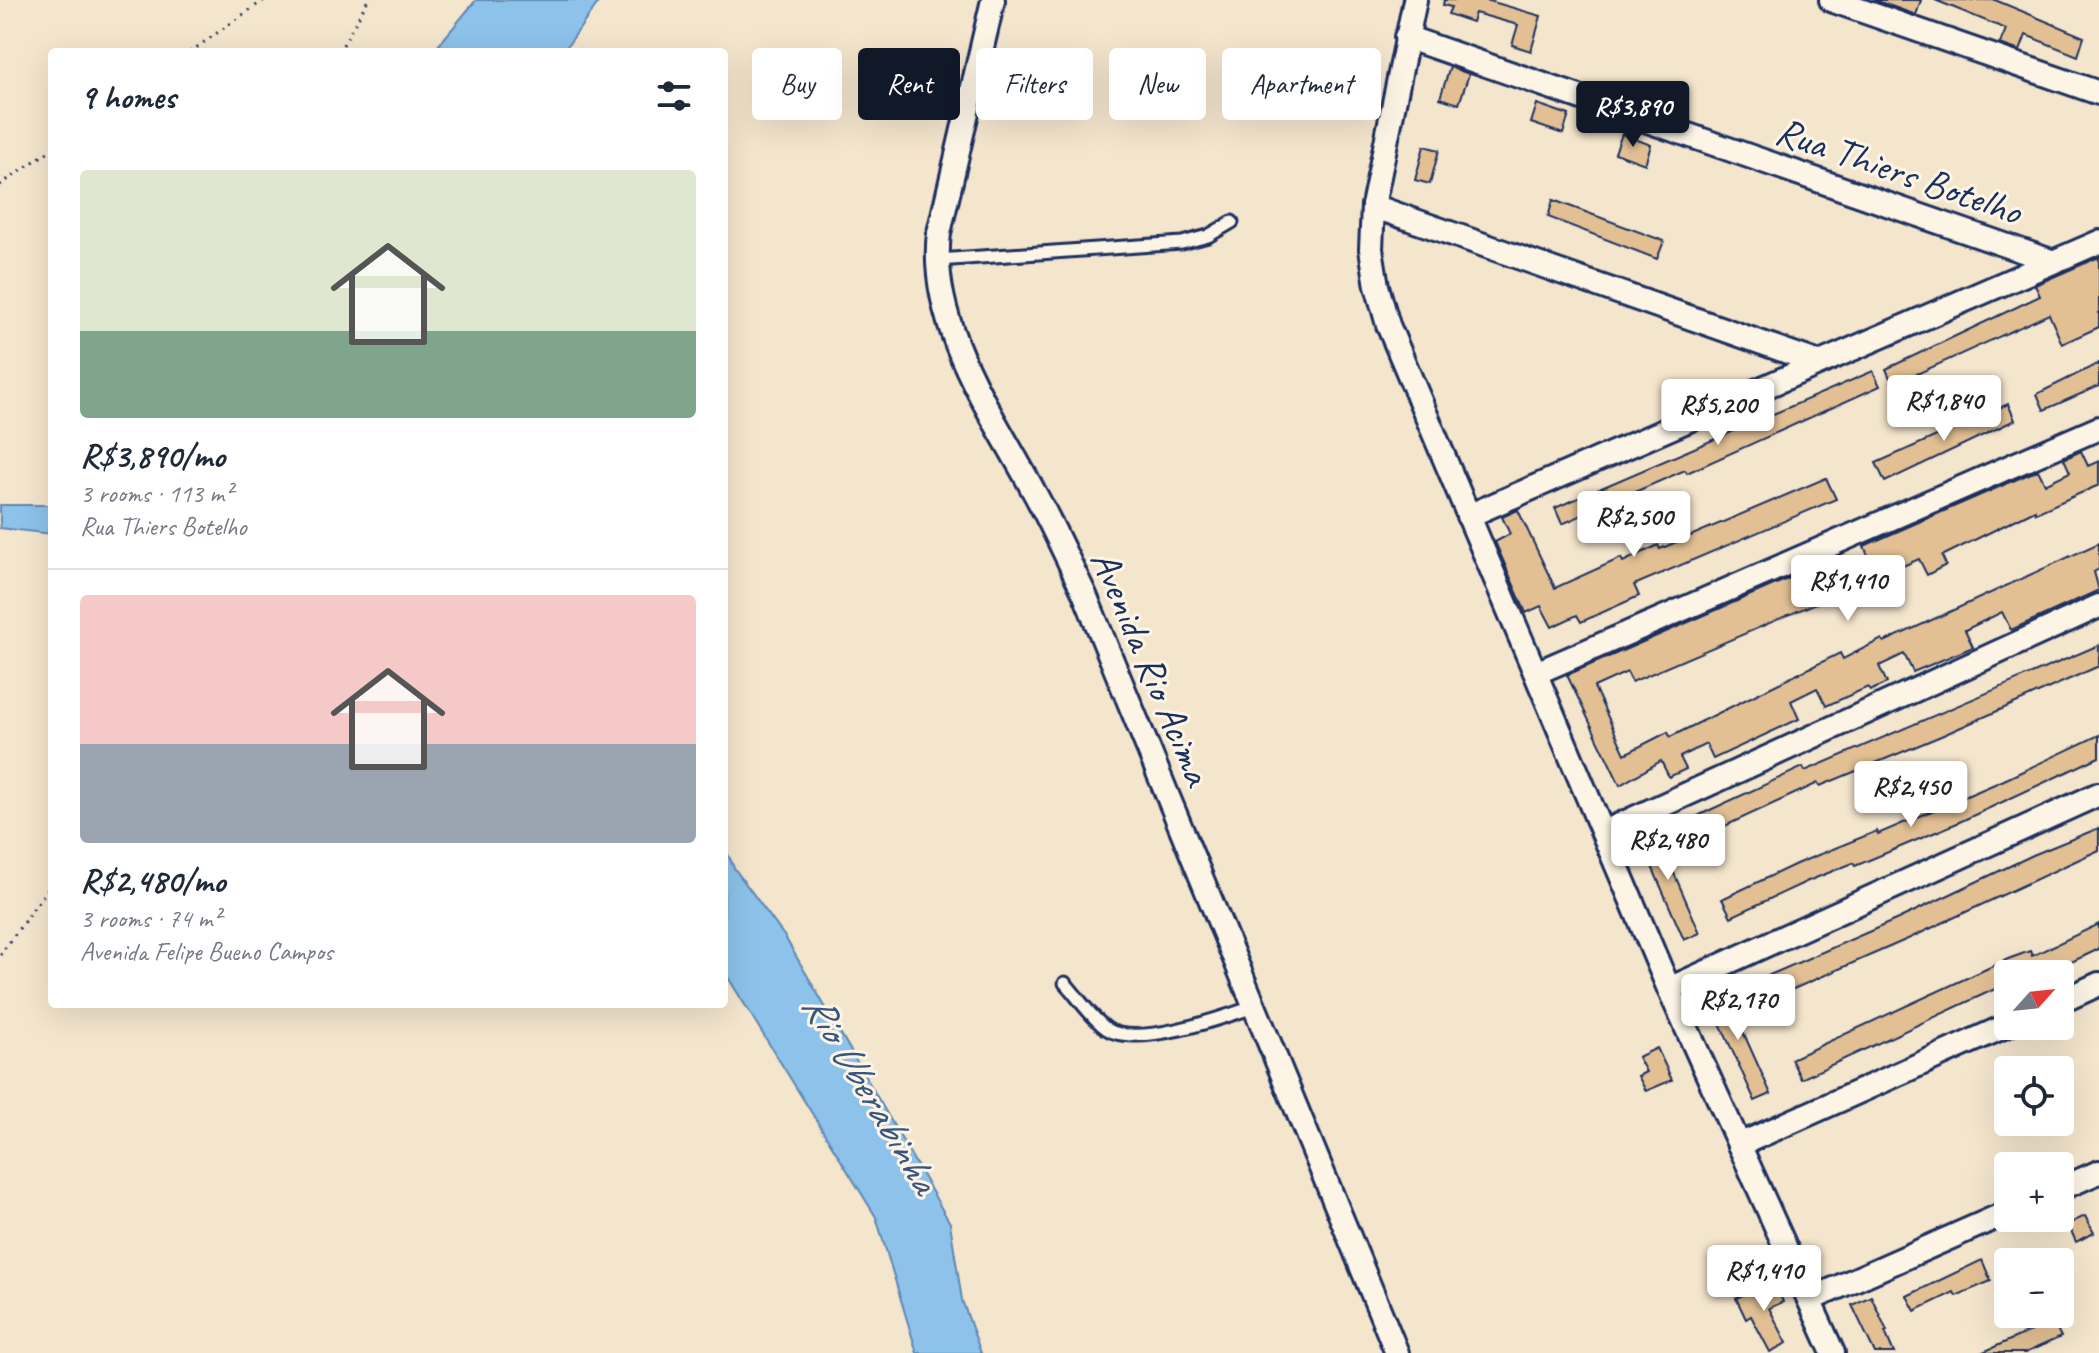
<!DOCTYPE html>
<html lang="en">
<head>
<meta charset="utf-8">
<style>
	:root { --surface:#fff; --page:#f6f6f7; --text:#1f2937; --muted:#747a83; --line:#e0e1e3; --accent:#111827 }
	body { margin:0; font-family:Caveat,sans-serif; background:var(--page); color:var(--text); height:100vh; display:flex; flex-direction:column; font-size:30px; white-space:nowrap }
	* { box-sizing:border-box; margin:0 }
	p { font-size:26px; color:var(--muted) }
	.icon { flex:none; width:44px; height:44px; fill:none; stroke:currentColor; stroke-width:2; stroke-linecap:round; stroke-linejoin:round }
	.map { position:relative; flex:1; overflow:hidden }
	.sheet { position:absolute; left:48px; top:48px; width:680px; height:960px; display:flex; flex-direction:column; background:var(--surface); border-radius:8px; box-shadow:0 8px 32px #0002 }
	.sheet>* { flex:none }
	.hud { position:absolute; left:752px; top:48px; width:760px; height:72px; display:flex; gap:16px }
	.needle { width:52px; rotate:63deg }
	.controls { position:absolute; left:1994px; top:960px; display:grid; gap:16px }
	.controls a { display:grid; place-items:center; width:80px; height:80px; border-radius:8px; background:var(--surface); box-shadow:0 8px 32px #0002; font-size:40px }
	.price { position:absolute; translate:-50% -68px; padding:0 18px; border-radius:8px; background:#fff; color:#222; font-size:26px; line-height:52px; filter:drop-shadow(0 2px 4px #0008) }
	.price::after { content:''; position:absolute; left:50%; top:48px; width:24px; height:18px; margin-left:-12px; background:inherit; clip-path:polygon(0 0,100% 0,50% 100%) }
	.price.current { background:var(--accent); color:#fff }
	ul { padding:0; list-style:none }
	li { display:grid; align-content:center; gap:16px; height:424px; padding:0 32px }
	li+li { border-top:2px solid var(--line) }
	li span { display:grid; place-items:center; height:248px; border-radius:8px; color:#555 }
	li>.icon { margin-inline-start:auto }
	span .icon { width:144px; height:144px; fill:#fffc; stroke-width:1 }
	li b { font-size:34px }
	h2 { display:flex; justify-content:space-between; align-items:center; height:96px; padding:0 32px; font-size:34px }
	.tag { padding:0 28px; border-radius:8px; background:var(--surface); box-shadow:0 8px 32px #0002; font-size:28px; line-height:72px }
	.tag.current { background:var(--accent); color:#fff }
	.map>svg:first-child { display:block }
	.water { fill:#8dc2ea; stroke:#5f87b2; stroke-width:2 }
	.building { fill:#e3c094; stroke:#1b2f5e; stroke-width:2 }
	.lines { fill:none; stroke-linecap:round; stroke-linejoin:round }
	.lane-casing { stroke:#1b2f5e; stroke-width:17 }
	.street-casing { stroke:#1b2f5e; stroke-width:28 }
	.path { stroke:#1b2f5e; stroke-width:3; stroke-dasharray:2 6; stroke-linecap:butt }
	.lane { stroke:#fcf5e5; stroke-width:11 }
	.street { stroke:#fcf5e5; stroke-width:22 }
	.labels { text-anchor:middle; stroke-width:6; stroke-linejoin:round; paint-order:stroke }
	.street-label { font-size:40px; fill:#1b2f5e; stroke:#fcf5e5 }
	.water-label { font-size:42px; font-style:italic; fill:#385481; stroke:#fcf5e5 }
</style>
</head>
<body>
<div class="map">
<svg width="2099" height="1353" viewBox="0 0 2099 1353">
	<rect width="100%" height="100%" fill="#f4e5cd"/>
	<filter id="ink" filterUnits="userSpaceOnUse"><feTurbulence type="fractalNoise" baseFrequency=".0125" numOctaves="2"/><feDisplacementMap in="SourceGraphic" scale="16" xChannelSelector="R" yChannelSelector="G"/><feConvolveMatrix kernelMatrix="1 2 1 2 8 2 1 2 1" color-interpolation-filters="sRGB"/></filter>
	<g filter="url(#ink)">
		<g class="water">
			<path d="M476 0H600L563 52H433Z"/>
			<path d="M0 505H52V534L0 528Z"/>
			<path d="M724 845 734 868 785 937 950 1223 962 1300 981 1353H917L876 1217 724 971Z"/>
		</g>
		<g class="building">
			<path d="M1444 0H1486L1541 16 1531 51 1512 45 1518 25 1475 13 1472 22 1448 14 1451 7 1443 5Z"/>
			<path d="M1874 0H1921L1916 15Z"/>
			<path d="M1935 0H1995L2084 37 2078 56 2026 35 2020 51 2000 44 2006 29Z"/>
			<path d="M1450 67 1469 74 1459 104 1440 98Z"/>
			<path d="M1537 104 1569 115 1563 134 1531 123Z"/>
			<path d="M1622 134 1651 145 1645 164 1615 153Z"/>
			<path d="M1424 146 1439 150 1430 184 1415 180Z"/>
			<path d="M1553 200 1664 241 1657 259 1548 217Z"/>
			<path d="M2099 257V327L2062 344 2049 314 1893 385 1886 369 2040 296 2035 285Z"/>
			<path d="M2099 363V386L2044 410 2037 394Z"/>
			<path d="M1873 371 1880 386 1687 473 1685 470 1562 524 1555 508Z"/>
			<path d="M2008 404 2015 420 1885 482 1876 463Z"/>
			<path d="M2081 451 2088 466 2099 461V485L2036 513 2035 510 1942 556 1946 565 1927 575 1919 559 1632 682 1627 672 1594 687 1625 754 1668 732 1670 737 1840 653 1843 659 1882 639 1884 642 2099 543V569L2094 572 2099 590 2011 630 2002 612 1965 630 1973 647 1913 672 1904 654 1879 666 1887 683 1870 691 1868 687 1826 706 1817 688 1791 701 1799 719 1713 759 1706 744 1680 757 1686 769 1669 777 1661 761 1620 785 1567 675 1838 557 1844 569 1869 558 1864 546 2038 470 2045 484 2070 472 2064 459Z"/>
			<path d="M1826 478 1836 499 1634 585 1639 596 1581 622 1577 615 1552 627 1541 606 1526 613 1495 542 1510 534 1502 517 1518 510 1555 588 1621 558 1623 562 1658 545 1660 549Z"/>
			<path d="M2099 645V666L1941 736 1820 786 1818 783 1699 838 1690 820 1708 811 1803 767 1805 771Z"/>
			<path d="M2099 735V757L1955 824 1855 866 1853 863 1808 881 1731 917 1722 899 1796 864 1877 831 1878 834 2004 780Z"/>
			<path d="M1653 825 1700 933 1684 940 1637 832Z"/>
			<path d="M2099 828V850L1910 938 1766 1001 1756 981 1898 919 2033 855Z"/>
			<path d="M2099 924V949L2048 973 2046 968 2032 974H2008V983L1801 1079 1791 1059 2008 959 2030 951 2032 956Z"/>
			<path d="M1721 983 1771 1094 1755 1101 1705 990Z"/>
			<path d="M1657 1048 1672 1080 1646 1091 1638 1076 1646 1072 1638 1057Z"/>
			<path d="M2085 1216 2094 1233 2076 1242 2068 1224Z"/>
			<path d="M1982 1260 1991 1281 1956 1296 1954 1292 1915 1311 1907 1296Z"/>
			<path d="M1774 1281 1783 1302 1769 1308 1787 1343 1770 1352 1751 1316 1746 1319 1736 1298Z"/>
			<path d="M1871 1296 1887 1331 1885 1332 1894 1353H1875L1852 1305Z"/>
			<path d="M2053 1321 2061 1337 2025 1353H1981Z"/>
		</g>
		<g class="lines">
			<defs>
				<g id="lane">
					<path d="M938 260 1182 243 1208 236 1232 222"/>
					<path d="M1065 983C1078 997 1091 1018 1107 1029 1136 1048 1222 1018 1253 1007"/>
				</g>
				<g id="street">
					<path d="M993 0 939 233C928 325 992 413 1033 490 1052 524 1068 560 1085 595L1397 1353"/>
					<path d="M1415 0 1373 206 1371 249 1377 286 1388 325 1669 989 1833 1353"/>
					<path d="M1831 0 2099 93"/>
					<path d="M1406 37 2051 261"/>
					<path d="M1373 206 1819 363"/>
					<path d="M1468 516 2099 242"/>
					<path d="M1536 673 2099 428"/>
					<path d="M1604 832 2099 606"/>
					<path d="M1669 989 2099 794"/>
					<path d="M2060 1002 2099 984"/>
					<path d="M1739 1145 2008 1025"/>
					<path d="M2060 1189 2099 1172"/>
					<path d="M1809 1300 2008 1212"/>
				</g>
			</defs>
			<use href="#lane" class="lane-casing"/>
			<use href="#street" class="street-casing"/>
			<g class="path">
				<path d="M190 52 264 0"/>
				<path d="M339 52 368 0"/>
				<path d="M0 185 52 149"/>
				<path d="M0 955 52 883"/>
			</g>
			<use href="#lane" class="lane"/>
			<use href="#street" class="street"/>
		</g>
	</g>
	<g class="labels">
		<g class="street-label">
			<text transform="translate(1899 170) rotate(19)" y="14">Rua Thiers Botelho</text>
			<text transform="translate(1152 667) rotate(67)" y="14">Avenida Rio Acima</text>
		</g>
		<g class="water-label">
			<text transform="translate(872 1092) rotate(59)" y="15">Rio Uberabinha</text>
		</g>
	</g>
</svg>
<div class="controls">
<a><svg class="needle" viewBox="-14 -14 28 28"><path d="M0-13l5 13h-10z" fill="#e53935"/><path d="M0 13l5-13h-10z" fill="#747a83"/></svg></a>
<a><svg class="icon" aria-label="locate" viewBox="0 0 24 24"><circle cx="12" cy="12" r="6"/><path d="M12 2v4M12 18v4M2 12h4M18 12h4"/></svg></a>
<a>+</a>
<a>−</a>
</div>
<b class="price current" style="left:1633px;top:149px">R$3,890</b>
<b class="price" style="left:1944px;top:443px">R$1,840</b>
<b class="price" style="left:1718px;top:447px">R$5,200</b>
<b class="price" style="left:1634px;top:559px">R$2,500</b>
<b class="price" style="left:1848px;top:623px">R$1,410</b>
<b class="price" style="left:1911px;top:829px">R$2,450</b>
<b class="price" style="left:1668px;top:882px">R$2,480</b>
<b class="price" style="left:1738px;top:1042px">R$2,170</b>
<b class="price" style="left:1764px;top:1313px">R$1,410</b>
<div class="hud">
<a class="tag">Buy</a>
<a class="tag current">Rent</a>
<a class="tag">Filters</a>
<a class="tag">New</a>
<a class="tag">Apartment</a>
</div>
<section class="sheet">
<h2>9 homes<svg class="icon" aria-label="filters" viewBox="0 0 24 24"><path d="M4 7h16M4 17h16"/><circle cx="9" cy="7" r="2"/><circle cx="15" cy="17" r="2"/></svg></h2>
<ul>
<li><span style="background:linear-gradient(#dfe7d0 65%,#7fa58c 0)"><svg class="icon" aria-label="home" viewBox="0 0 24 24"><path d="M3 11l9-7 9 7M6 9v11h12V9"/></svg></span><div><b>R$3,890/mo</b><p>3 rooms · 113 m²</p><p>Rua Thiers Botelho</p></div></li>
<li><span style="background:linear-gradient(#f6c9c9 60%,#9aa5b1 0)"><svg class="icon" aria-label="home" viewBox="0 0 24 24"><path d="M3 11l9-7 9 7M6 9v11h12V9"/></svg></span><div><b>R$2,480/mo</b><p>3 rooms · 74 m²</p><p>Avenida Felipe Bueno Campos</p></div></li>
</ul>
</section>
</div>
</body>
</html>
